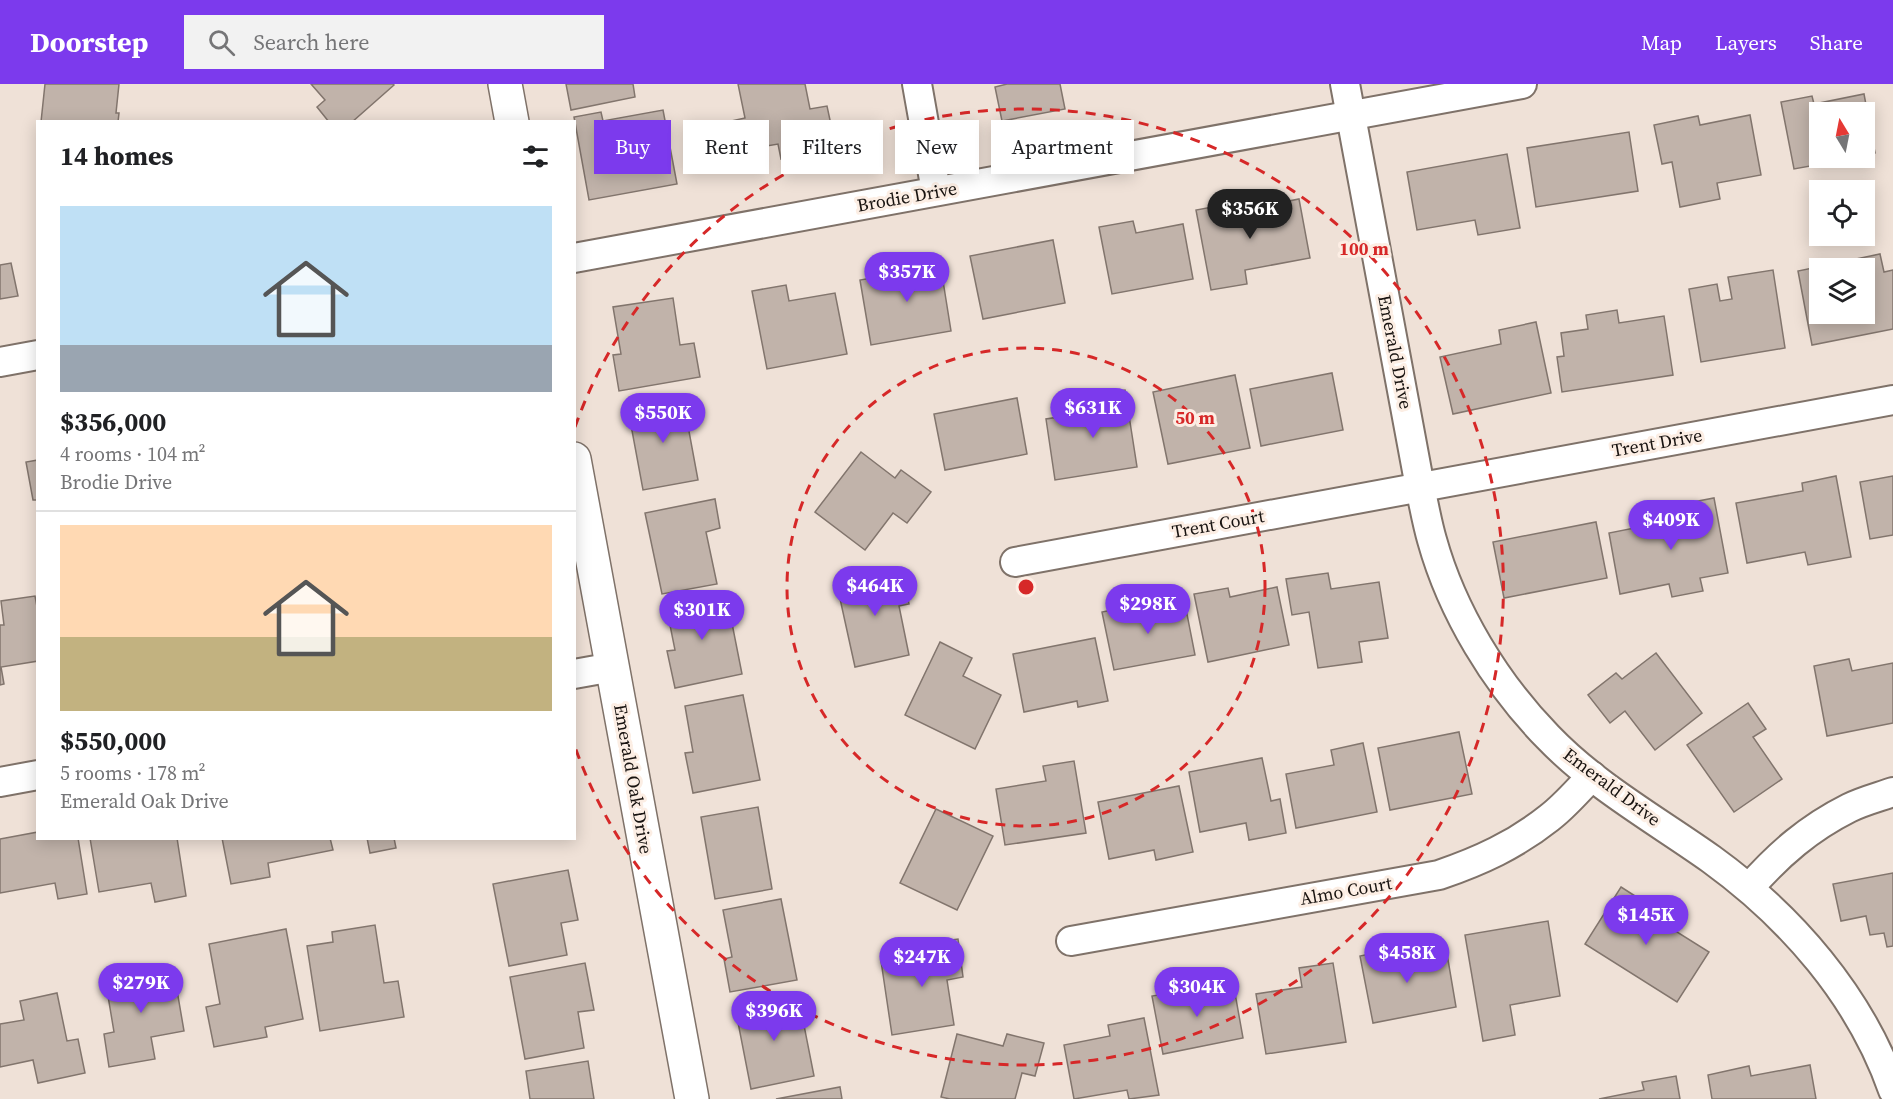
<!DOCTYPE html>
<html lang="en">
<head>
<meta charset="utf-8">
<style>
	:root { --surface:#fff; --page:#f2f2f2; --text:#202124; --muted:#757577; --line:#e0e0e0; --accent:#7c3aed }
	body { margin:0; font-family:"Source Serif 4",serif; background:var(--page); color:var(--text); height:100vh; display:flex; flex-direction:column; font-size:22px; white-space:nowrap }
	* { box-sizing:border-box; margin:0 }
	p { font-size:20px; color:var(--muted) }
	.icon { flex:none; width:33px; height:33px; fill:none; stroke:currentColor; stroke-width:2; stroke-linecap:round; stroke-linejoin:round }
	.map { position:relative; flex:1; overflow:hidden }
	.details { position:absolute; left:36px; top:36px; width:540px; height:720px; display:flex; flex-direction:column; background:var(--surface); border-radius:0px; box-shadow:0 3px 15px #0003 }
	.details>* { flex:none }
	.banner { position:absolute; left:594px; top:36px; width:570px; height:54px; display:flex; gap:12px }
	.needle { width:39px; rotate:350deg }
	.controls { position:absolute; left:1809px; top:18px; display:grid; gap:12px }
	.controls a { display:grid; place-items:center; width:66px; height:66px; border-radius:0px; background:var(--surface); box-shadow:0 3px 15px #0003; font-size:30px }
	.price { position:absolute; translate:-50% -51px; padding:0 14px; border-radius:21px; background:var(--accent); color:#fff; font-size:20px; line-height:39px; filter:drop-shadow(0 2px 3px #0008) }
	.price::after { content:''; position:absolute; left:50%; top:36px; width:18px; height:14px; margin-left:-9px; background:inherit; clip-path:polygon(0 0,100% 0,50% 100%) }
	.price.current { background:#222; color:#fff }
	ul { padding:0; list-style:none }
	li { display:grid; align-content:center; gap:12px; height:318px; padding:0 24px }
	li+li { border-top:2px solid var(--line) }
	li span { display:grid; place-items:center; height:186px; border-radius:0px; color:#555 }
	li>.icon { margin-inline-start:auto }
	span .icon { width:108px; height:108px; fill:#fffc; stroke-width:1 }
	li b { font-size:26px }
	h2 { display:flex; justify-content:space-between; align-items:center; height:72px; padding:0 24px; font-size:26px }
	.chip { padding:0 21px; border-radius:0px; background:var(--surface); box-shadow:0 3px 15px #0003; font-size:21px; line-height:54px }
	.chip.current { background:var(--accent); color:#fff }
	header { display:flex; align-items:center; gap:36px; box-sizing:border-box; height:84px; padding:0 30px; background:var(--accent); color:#fff }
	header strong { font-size:28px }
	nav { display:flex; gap:33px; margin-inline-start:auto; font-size:21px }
	.search { width:420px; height:54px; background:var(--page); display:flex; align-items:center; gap:15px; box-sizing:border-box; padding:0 21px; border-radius:0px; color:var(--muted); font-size:22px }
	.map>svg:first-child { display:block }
	.building { fill:#c1b3aa; stroke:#82756d; stroke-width:1.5; fill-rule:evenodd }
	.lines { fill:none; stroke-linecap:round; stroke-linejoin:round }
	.street-casing { stroke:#7f7269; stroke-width:32 }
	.secondary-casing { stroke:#7f7269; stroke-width:36 }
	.street { stroke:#fff; stroke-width:28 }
	.secondary { stroke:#fff; stroke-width:33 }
	.ring { fill:none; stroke:#d62828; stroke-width:3; stroke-dasharray:10 8 }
	.labels { text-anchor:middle; stroke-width:6; stroke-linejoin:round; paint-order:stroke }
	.street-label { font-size:18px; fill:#181310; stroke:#fceee4 }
	.centre { fill:#d62828; stroke:#fceee4; stroke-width:3 }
	.ring-label { font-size:18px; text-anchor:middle; font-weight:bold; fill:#d62828; stroke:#fceee4; stroke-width:6; stroke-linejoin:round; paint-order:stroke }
</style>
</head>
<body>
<header>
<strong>Doorstep</strong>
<div class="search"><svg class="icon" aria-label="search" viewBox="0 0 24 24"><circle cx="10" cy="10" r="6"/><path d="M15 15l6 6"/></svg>Search here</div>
<nav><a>Map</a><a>Layers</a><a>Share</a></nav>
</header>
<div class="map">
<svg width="1893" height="1015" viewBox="0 0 1893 1015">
	<rect width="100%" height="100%" fill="#efe1d7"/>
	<g class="building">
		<path d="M45 0H119L116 29H119L118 38H41Z"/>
		<path d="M311 0H393L394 1 352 38H329L317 23 325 16Z"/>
		<path d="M566 0H633L635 13 571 26Z"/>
		<path d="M738 0H805L810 25 827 22 836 64 781 75 778 60 737 67 731 37 745 34Z"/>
		<path d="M1007 0H1060L1065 25 1002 37 995 3Z"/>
		<path d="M1864 10 1875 69 1864 71V28H1820V74H1854L1794 85 1781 18 1812 12 1814 20Z"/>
		<path d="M663 26 677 100 589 116 574 33 601 28 603 37Z"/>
		<path d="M1750 31 1761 91 1717 99 1720 115 1680 123 1672 78 1662 80 1654 41 1698 32 1700 41Z"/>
		<path d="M1629 48 1638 107 1536 123 1527 64Z"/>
		<path d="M1507 70 1520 144 1478 151 1475 136 1417 146 1407 88Z"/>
		<path d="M1299 115 1310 174 1245 186 1247 200 1211 206 1196 126 1228 120 1230 129Z"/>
		<path d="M1133 137 1136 149 1183 140 1193 195 1112 210 1099 143Z"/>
		<path d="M1053 156 1065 219 983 235 970 172Z"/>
		<path d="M1880 170 1884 188 1893 186V245L1812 261 1798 187ZM1820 184H1864V230H1820Z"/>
		<path d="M939 172 951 247 871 261 860 196 906 188 905 178Z"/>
		<path d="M11 179 18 212 0 215V181Z"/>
		<path d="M1773 186 1785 264 1701 278 1689 205 1717 200 1720 217 1732 215 1728 193Z"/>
		<path d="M786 201 789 217 835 209 847 270 767 285 752 207Z"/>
		<path d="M673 214 680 261 694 259 700 293 619 307 613 271 621 270 613 223Z"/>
		<path d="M1617 226 1619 239 1664 232 1673 291 1562 308 1557 273 1564 272 1561 249 1588 245 1586 231Z"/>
		<path d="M1536 238 1551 309 1453 330 1440 273 1501 260 1499 246Z"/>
		<path d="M1332 289 1343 346 1261 362 1250 305Z"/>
		<path d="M1235 291 1250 364 1168 380 1153 308Z"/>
		<path d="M1125 306 1137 383 1055 396 1046 335 1092 328 1090 311Z"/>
		<path d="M1017 314 1027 370 945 386 934 330Z"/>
		<path d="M683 315 698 396 643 406 628 325Z"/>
		<path d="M861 368 895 394 901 386 931 408 907 439 893 429 865 466 815 428Z"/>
		<path d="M38 376V416H33L26 378Z"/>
		<path d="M1836 392 1851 473 1808 481 1805 468 1747 479 1736 419 1803 407 1802 399Z"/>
		<path d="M1893 392V451L1870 455 1860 398Z"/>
		<path d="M1714 414 1728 489 1700 494 1703 507 1672 513 1669 500 1620 510 1609 449 1675 436 1672 422Z"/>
		<path d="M715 415 720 444 706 448 717 500 662 510 645 429Z"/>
		<path d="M1596 438 1607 494 1504 514 1493 458Z"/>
		<path d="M902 486 909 520 899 522 909 571 855 583 837 501Z"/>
		<path d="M1328 489 1331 505 1379 498 1388 554 1359 558 1362 578 1318 584 1309 528 1292 531 1286 495Z"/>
		<path d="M1277 503 1289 561 1208 578 1194 510 1228 504 1230 513Z"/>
		<path d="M726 509 742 590 675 604 667 567 675 566 666 521Z"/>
		<path d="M35 512 38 528V577L1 583 4 600 0 601V541H4L1 517Z"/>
		<path d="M1146 519 1147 527 1185 520 1195 571 1114 586 1102 528Z"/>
		<path d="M1095 554 1108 617 1078 623 1077 617 1024 628 1013 570Z"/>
		<path d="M940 558 972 574 963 592 1001 611 975 665 905 631Z"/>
		<path d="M1656 569 1702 629 1655 666 1625 627 1610 639 1588 611 1616 589 1622 595Z"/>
		<path d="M1849 575 1852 587 1893 579V639L1827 652 1814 582Z"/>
		<path d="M743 611 760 696 693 709 685 669 693 668 685 622Z"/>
		<path d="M1748 619 1766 645 1753 653 1782 695 1734 728 1687 661Z"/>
		<path d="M1459 648 1472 710 1390 726 1378 664Z"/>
		<path d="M1363 659 1377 728 1296 744 1286 690 1334 681 1331 666Z"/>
		<path d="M1262 674 1271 717 1280 715 1286 749 1249 756 1246 739 1200 748 1189 688Z"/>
		<path d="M1074 677 1086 749 1005 761 996 705 1046 697 1043 682Z"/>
		<path d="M1179 702 1193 768 1156 776 1154 766 1109 775 1098 718Z"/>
		<path d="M758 723 772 805 715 815 701 733Z"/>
		<path d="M936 725 993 752 957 826 900 799Z"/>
		<path d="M38 748V754H78L87 810 58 815 55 799 0 809V755Z"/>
		<path d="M90 754H177L186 812 155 818 151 799 99 808Z"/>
		<path d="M222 754H330L333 766 268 779 270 793 231 800Z"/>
		<path d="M367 754H394L396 764 370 769Z"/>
		<path d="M568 786 578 836 561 839 567 871 509 882 493 800Z"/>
		<path d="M1893 789V862L1887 863 1884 849 1870 851 1866 832 1841 837 1833 800Z"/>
		<path d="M1621 803 1657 826 1653 833 1709 868 1677 918 1585 860Z"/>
		<path d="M781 815 797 896 730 908 724 875 732 873 723 826Z"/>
		<path d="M1548 837 1560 912 1510 921 1515 951 1483 957 1465 851Z"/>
		<path d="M375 841 384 899 398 897 404 933 320 947 307 862 333 858 332 848Z"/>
		<path d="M286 845 303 935 265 943 267 953 214 963 206 923 220 920 209 860Z"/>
		<path d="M958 855 963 893 947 896 954 941 892 951 881 877 924 871 922 860Z"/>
		<path d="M1399 864 1400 873 1446 864 1456 923 1373 939 1360 872Z"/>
		<path d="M585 879 594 926 578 928 584 964 525 975 510 893Z"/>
		<path d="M1333 879 1346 958 1266 970 1256 910 1302 903 1299 884Z"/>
		<path d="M173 883 184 947 151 953 155 975 109 983 104 950 114 948 105 894Z"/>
		<path d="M1233 898 1243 954 1163 970 1152 912Z"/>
		<path d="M57 909 67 957 78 955 85 989 38 999 33 976 0 983V940L24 936 20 917Z"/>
		<path d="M798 911 814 992 751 1005 735 923Z"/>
		<path d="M1144 934 1159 1011 1129 1015 1127 1006 1074 1015 1064 961 1110 952 1108 941Z"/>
		<path d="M957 950 1003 962 1007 950 1044 959 1035 992 1022 989 1015 1015H950L941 1013Z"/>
		<path d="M588 977 594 1015H530L526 987Z"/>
		<path d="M1810 981 1816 1015H1712L1708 991 1749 982 1751 992Z"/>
		<path d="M1676 992 1680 1015H1599L1644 1006 1642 998Z"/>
		<path d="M840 1003 842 1015H776Z"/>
	</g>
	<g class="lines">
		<defs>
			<g id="street">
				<path d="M917 0 936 107"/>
				<path d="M1345 0 1420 403C1424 421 1427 439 1432 456 1452 528 1496 600 1548 653 1595 702 1656 736 1711 775 1791 833 1860 912 1893 1006"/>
				<path d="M574 174 1522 0"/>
				<path d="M0 278 38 271"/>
				<path d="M1015 478 1893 316"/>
				<path d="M574 590 613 583"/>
				<path d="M0 698 38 691"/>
				<path d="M1749 804C1779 770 1809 744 1849 724 1863 717 1879 713 1893 708"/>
				<path d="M1071 857 1439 791C1480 777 1515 761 1549 734 1565 722 1578 706 1592 692"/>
			</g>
			<g id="secondary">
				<path d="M505 0 512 38"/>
				<path d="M574 375 692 1015"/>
			</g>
		</defs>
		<use href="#street" class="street-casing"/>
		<use href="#secondary" class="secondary-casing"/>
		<use href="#street" class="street"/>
		<use href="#secondary" class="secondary"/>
	</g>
	<g class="ring">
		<circle cx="1026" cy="503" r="239"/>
		<path d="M575 343A478 478 0 1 1 575 663"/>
	</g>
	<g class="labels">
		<g class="street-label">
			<text transform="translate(907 113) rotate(-10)" y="6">Brodie Drive</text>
			<text transform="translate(1395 268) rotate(79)" y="6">Emerald Drive</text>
			<text transform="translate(1657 359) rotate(-10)" y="6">Trent Drive</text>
			<text transform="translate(1218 440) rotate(-10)" y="6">Trent Court</text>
			<text transform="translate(633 695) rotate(80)" y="6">Emerald Oak Drive</text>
			<text transform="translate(1612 703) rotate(37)" y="6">Emerald Drive</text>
			<text transform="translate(1346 807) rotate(-10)" y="6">Almo Court</text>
		</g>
	</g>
	<circle cx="1026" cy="503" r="9" class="centre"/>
	<g class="ring-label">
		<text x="1364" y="171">100 m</text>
		<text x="1195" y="340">50 m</text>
	</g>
</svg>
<div class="controls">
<a><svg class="needle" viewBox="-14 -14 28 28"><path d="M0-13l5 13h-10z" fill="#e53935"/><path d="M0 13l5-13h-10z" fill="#757577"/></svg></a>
<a><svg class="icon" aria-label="locate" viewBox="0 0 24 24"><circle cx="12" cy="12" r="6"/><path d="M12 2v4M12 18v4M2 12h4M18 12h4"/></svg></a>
<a><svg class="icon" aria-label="layers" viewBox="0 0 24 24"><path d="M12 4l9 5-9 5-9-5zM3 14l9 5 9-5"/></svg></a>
</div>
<b class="price current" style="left:1250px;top:156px">$356K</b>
<b class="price" style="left:907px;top:219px">$357K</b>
<b class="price" style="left:1093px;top:355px">$631K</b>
<b class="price" style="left:663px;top:360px">$550K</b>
<b class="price" style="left:1671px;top:467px">$409K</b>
<b class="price" style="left:875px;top:533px">$464K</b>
<b class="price" style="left:1148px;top:551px">$298K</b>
<b class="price" style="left:702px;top:557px">$301K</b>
<b class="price" style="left:1646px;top:862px">$145K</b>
<b class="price" style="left:1407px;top:900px">$458K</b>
<b class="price" style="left:922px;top:904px">$247K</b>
<b class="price" style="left:141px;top:930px">$279K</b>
<b class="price" style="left:1197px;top:934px">$304K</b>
<b class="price" style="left:774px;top:958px">$396K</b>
<div class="banner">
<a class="chip current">Buy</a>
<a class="chip">Rent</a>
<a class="chip">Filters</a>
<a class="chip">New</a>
<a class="chip">Apartment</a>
</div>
<section class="details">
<h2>14 homes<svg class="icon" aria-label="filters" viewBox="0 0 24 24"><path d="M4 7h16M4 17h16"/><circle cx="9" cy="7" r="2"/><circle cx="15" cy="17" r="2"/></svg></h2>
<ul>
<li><span style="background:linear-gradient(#bfe0f5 75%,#9aa5b1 0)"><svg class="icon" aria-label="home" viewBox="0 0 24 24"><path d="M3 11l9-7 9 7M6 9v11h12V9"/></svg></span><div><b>$356,000</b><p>4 rooms · 104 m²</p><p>Brodie Drive</p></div></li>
<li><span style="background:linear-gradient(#ffd9b3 60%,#c2b280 0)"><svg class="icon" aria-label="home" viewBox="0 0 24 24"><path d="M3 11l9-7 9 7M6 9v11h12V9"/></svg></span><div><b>$550,000</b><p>5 rooms · 178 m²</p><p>Emerald Oak Drive</p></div></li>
</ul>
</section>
</div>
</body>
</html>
